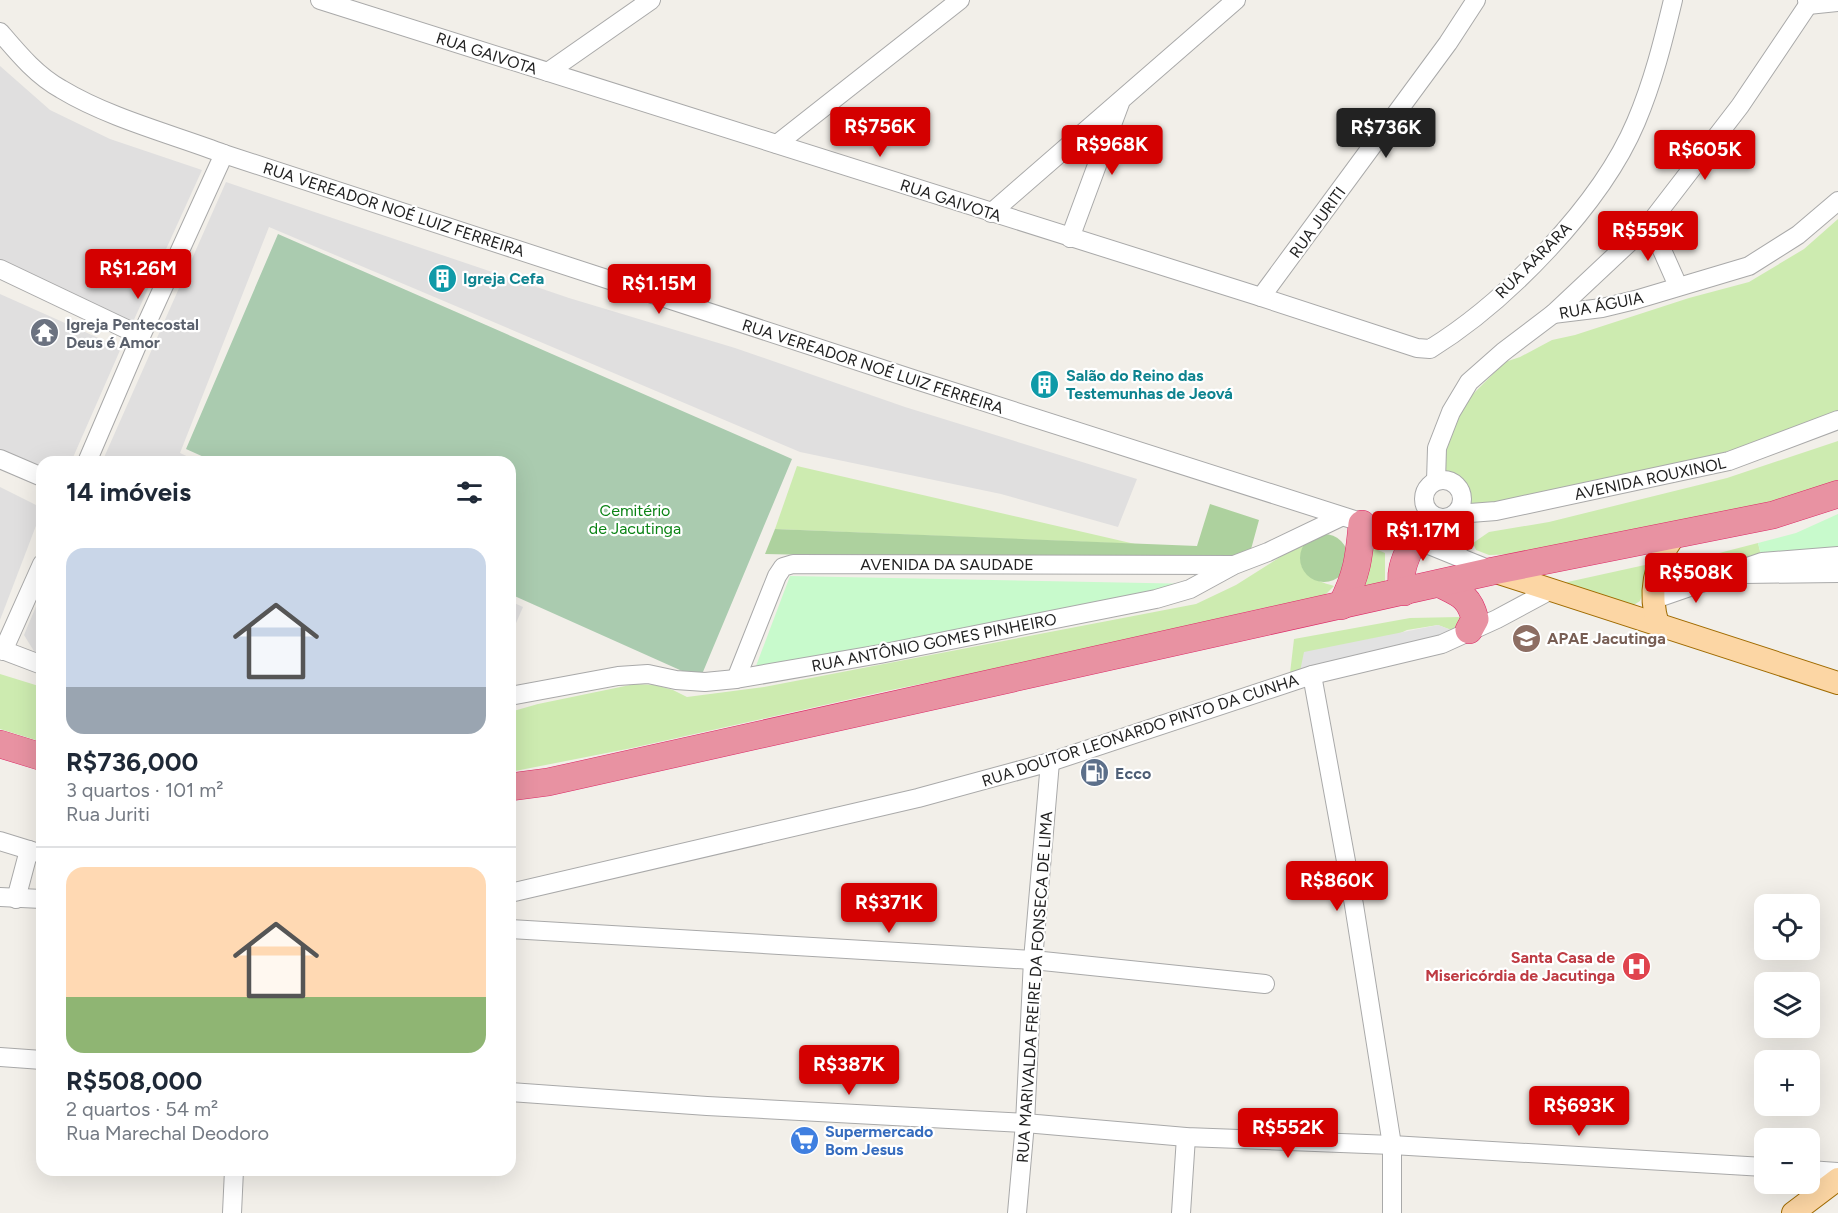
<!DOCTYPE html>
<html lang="pt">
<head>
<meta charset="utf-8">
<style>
	:root { --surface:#fff; --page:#f6f6f7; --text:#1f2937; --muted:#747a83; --line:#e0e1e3; --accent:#d40000 }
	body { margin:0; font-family:Figtree,sans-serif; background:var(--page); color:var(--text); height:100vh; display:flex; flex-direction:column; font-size:22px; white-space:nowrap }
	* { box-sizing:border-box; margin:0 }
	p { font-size:20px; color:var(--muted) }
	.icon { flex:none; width:33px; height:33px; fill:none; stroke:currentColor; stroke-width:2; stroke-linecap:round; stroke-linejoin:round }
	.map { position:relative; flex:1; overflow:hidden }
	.panel { position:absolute; left:36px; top:456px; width:480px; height:720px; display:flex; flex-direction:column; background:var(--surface); border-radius:18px; box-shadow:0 6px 24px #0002 }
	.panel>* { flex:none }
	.buttons { position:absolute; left:1754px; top:894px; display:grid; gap:12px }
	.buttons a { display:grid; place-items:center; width:66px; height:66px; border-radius:12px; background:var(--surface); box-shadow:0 6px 24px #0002; font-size:30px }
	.price { position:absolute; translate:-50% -51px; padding:0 14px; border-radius:6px; background:var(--accent); color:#fff; font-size:20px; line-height:39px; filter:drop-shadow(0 2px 3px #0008) }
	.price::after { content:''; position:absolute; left:50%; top:36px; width:18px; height:14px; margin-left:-9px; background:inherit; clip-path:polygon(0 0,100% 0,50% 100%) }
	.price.on { background:#222; color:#fff }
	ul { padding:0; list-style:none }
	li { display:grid; align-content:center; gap:12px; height:318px; padding:0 30px }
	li+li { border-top:2px solid var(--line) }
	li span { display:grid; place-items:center; height:186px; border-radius:18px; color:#555 }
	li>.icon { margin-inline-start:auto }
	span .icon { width:108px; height:108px; fill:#fffc; stroke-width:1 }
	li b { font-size:26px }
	h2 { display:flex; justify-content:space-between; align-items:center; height:72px; padding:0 30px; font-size:26px }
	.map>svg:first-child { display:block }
	.residential { fill:#e0dfdf }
	.grass { fill:#cdebb0 }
	.forest { fill:#add19e }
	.cemetery { fill:#aacbaf }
	.park { fill:#c8facc }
	.parking { fill:#e2e2e2 }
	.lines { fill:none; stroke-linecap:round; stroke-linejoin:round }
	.minor-casing { stroke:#a9a9a9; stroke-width:20 }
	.major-casing { stroke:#a06b00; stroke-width:24 }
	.highway-casing { stroke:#dc2a67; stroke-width:28 }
	.minor { stroke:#fff; stroke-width:18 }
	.major { stroke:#fcd6a4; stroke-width:22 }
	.highway { stroke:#e892a2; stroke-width:27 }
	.labels { text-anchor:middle; stroke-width:4.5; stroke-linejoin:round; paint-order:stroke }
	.street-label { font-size:16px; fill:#222; stroke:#fff }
	.culture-label { font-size:16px; font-weight:bold; fill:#0d838f; stroke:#fff; text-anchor:start }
	.worship-label { font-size:16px; font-weight:bold; fill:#5b616d; stroke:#fff; text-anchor:start }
	.park-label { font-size:16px; fill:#0c8416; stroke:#fff }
	.education-label { font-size:16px; font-weight:bold; fill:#785e54; stroke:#fff; text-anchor:start }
	.service-label { font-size:16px; font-weight:bold; fill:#4e5e75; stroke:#fff; text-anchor:start }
	.health-label { font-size:16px; font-weight:bold; fill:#be3a42; stroke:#fff; text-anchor:end }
	.shop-label { font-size:16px; font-weight:bold; fill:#366cbe; stroke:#fff; text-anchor:start }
</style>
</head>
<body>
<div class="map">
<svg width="1838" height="1213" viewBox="0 0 1838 1213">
	<rect width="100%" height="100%" fill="#f2efe9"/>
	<g class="residential">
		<path d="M0 66 50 110 110 139 202 170 132 324 0 264Z"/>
		<path d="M226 182 569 298 735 348 905 407 1137 479 1118 527 1001 494 800 452 269 227 180 453 199 462H102Z"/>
		<path d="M0 294 121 348 71 462H42V474L0 455Z"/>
		<path d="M0 487 42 508V510L0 620Z"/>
		<path d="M42 592V658L37 656 24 635Z"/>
		<path d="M510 601 523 607 510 637Z"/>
	</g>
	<g class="grass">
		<path d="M1838 219V415L1738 451 1475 508 1466 502 1446 480 1443 469 1447 440 1466 401 1505 362 1520 357 1552 340 1575 335 1689 298 1749 282 1804 249Z"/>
		<path d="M1838 441V483L1784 504 1520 554 1489 555 1476 550 1473 543 1489 532 1549 522 1727 478Z"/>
		<path d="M797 466 1135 544 775 529Z"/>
		<path d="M1310 538 1301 564C1308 579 1318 581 1334 586L1323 597 1263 608 1064 655 891 690 632 748 510 772V712L538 704 635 684 655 685 673 690 687 697 764 687 1196 604 1236 585Z"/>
		<path d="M1758 543 1761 555 1702 580 1691 573 1677 583 1670 591 1667 584 1678 566 1692 560Z"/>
		<path d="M1366 545 1385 553V590H1362Z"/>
		<path d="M1654 563 1640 601 1632 606 1563 583Z"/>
		<path d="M1460 617 1463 624 1462 634 1438 625 1407 630 1298 681 1289 682 1294 639 1410 618Z"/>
		<path d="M0 674 42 687V742L0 729Z"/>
	</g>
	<g class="forest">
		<path d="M1210 504 1259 520 1247 564 765 554 775 529 1197 546Z"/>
		<circle cx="1324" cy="558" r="24"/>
	</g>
	<path class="cemetery" d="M278 234 792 459 700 679 510 594V462H215L186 449Z"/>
	<g class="park">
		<path d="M1838 514V557L1761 555 1758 543 1796 533Z"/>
		<path d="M790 576 1198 584 753 674Z"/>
	</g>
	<path class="parking" d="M1438 625 1462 634 1298 681 1304 652Z"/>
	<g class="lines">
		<defs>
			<g id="minor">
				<path d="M320 0 1261 297 1417 348 1430 349C1506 302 1601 205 1636 122 1653 82 1663 42 1673 0"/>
				<path d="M1807 0 1808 5 1838 2"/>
				<path d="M0 32C18 53 36 75 61 89 109 118 171 134 224 154L916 380 1414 539 1493 571"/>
				<path d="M548 72 651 0"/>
				<path d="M777 144 960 0"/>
				<path d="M991 213 1236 0"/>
				<path d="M1650 223 1678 286"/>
				<path d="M1070 238 1120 103"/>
				<path d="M0 269 141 336"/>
				<path d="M1261 297 1448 43 1476 0"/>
				<path d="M1553 314 1602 308 1635 300 1749 266 1798 235 1838 201"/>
				<path d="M0 459 42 477"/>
				<path d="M87 462 141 336 224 154"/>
				<circle cx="1443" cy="499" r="19"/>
				<path d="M1436 481 1437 448 1451 412 1469 382 1503 352 1553 314 1650 223 1740 106 1808 5"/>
				<path d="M1457 514 1496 511 1729 461 1838 420"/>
				<path d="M1445 519 1459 556"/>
				<path d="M1743 574 1838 573"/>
				<path d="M1652 600 1762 562 1838 556"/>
				<path d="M0 649 42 665"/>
				<path d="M3 651 42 564"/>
				<path d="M1312 675 1354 905 1392 1145V1213"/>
				<path d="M736 679 777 576 783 567 793 564 1233 565"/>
				<path d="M510 696 618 676 648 674 676 680 705 682 736 679 880 654 1156 599 1190 589 1234 565 1268 552 1341 517"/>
				<path d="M0 841 42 854"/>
				<path d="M510 893 918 798 1050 762 1312 675 1442 644 1497 619 1551 590"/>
				<path d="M0 897 42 899"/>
				<path d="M16 899 29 850"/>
				<path d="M510 929 1033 960 1265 984"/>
				<path d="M0 1057 42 1060"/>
				<path d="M510 1092 707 1106 1025 1123 1186 1137 1392 1145 1764 1167"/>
				<path d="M1809 1170 1838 1172"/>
				<path d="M232 1213 234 1170"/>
				<path d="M1017 1213 1025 1123 1033 960 1050 762"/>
				<path d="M1181 1213 1186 1137"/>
			</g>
			<g id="major">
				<path d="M1493 571 1838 683"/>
				<path d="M1658 625C1648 592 1654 564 1674 536"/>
				<path d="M1793 1213 1838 1179"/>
			</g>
			<g id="highway">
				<path d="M1440 584C1460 594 1469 596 1475 619L1469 630"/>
				<path d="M1404 592C1397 573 1406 557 1414 539"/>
				<path d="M1341 606C1357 575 1359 558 1362 524"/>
				<path d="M0 744 42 757"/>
				<path d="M510 787 548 782 1493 571 1773 515 1838 494"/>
			</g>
		</defs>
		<use href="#minor" class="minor-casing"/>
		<use href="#major" class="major-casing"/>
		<use href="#highway" class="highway-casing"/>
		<use href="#minor" class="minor"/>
		<use href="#major" class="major"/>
		<use href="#highway" class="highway"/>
	</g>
	<defs>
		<symbol id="building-disc" viewBox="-11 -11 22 22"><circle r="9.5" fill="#0f9aa8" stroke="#fff"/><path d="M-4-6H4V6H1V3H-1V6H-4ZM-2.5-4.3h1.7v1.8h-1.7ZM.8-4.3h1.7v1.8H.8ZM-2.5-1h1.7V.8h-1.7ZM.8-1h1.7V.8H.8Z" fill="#fff"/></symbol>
		<symbol id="temple-disc" viewBox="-11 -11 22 22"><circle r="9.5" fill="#6b7280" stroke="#fff"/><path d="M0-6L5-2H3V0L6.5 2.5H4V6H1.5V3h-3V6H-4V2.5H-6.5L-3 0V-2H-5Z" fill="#fff"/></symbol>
		<symbol id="school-disc" viewBox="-11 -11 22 22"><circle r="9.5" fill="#8d6e63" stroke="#fff"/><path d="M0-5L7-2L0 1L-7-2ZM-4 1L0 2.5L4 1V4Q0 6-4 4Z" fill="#fff"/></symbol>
		<symbol id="fuel-disc" viewBox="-11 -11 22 22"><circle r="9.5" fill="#5c6f8a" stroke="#fff"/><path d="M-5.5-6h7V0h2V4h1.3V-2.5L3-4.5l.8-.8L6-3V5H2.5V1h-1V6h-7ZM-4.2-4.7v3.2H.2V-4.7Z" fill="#fff"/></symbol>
		<symbol id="hospital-disc" viewBox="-11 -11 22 22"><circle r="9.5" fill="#e0444e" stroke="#fff"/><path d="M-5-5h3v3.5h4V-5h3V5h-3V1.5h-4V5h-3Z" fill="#fff"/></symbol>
		<symbol id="supermarket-disc" viewBox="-11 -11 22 22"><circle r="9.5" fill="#3f7fe0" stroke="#fff"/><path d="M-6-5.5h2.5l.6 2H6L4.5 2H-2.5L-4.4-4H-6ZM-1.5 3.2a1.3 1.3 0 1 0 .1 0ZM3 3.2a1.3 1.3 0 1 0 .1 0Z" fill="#fff"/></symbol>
	</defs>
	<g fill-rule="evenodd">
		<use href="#building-disc" x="426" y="262" width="33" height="33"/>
		<use href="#temple-disc" x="28" y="316" width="33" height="33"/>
		<use href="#building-disc" x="1028" y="368" width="33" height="33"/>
		<use href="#school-disc" x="1510" y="622" width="33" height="33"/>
		<use href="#fuel-disc" x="1078" y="756" width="33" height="33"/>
		<use href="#hospital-disc" x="1620" y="950" width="33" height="33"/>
		<use href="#supermarket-disc" x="788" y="1124" width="33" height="33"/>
	</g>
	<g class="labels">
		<g class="street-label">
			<text transform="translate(487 53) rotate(18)" y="6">RUA GAIVOTA</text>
			<text transform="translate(951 200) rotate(18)" y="6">RUA GAIVOTA</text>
			<text transform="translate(394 209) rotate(18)" y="6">RUA VEREADOR NOÉ LUIZ FERREIRA</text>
			<text transform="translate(1317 222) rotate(-54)" y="6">RUA JURITI</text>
			<text transform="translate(1533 260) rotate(-45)" y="6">RUA AARARA</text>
			<text transform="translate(1601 305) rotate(-11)" y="6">RUA ÁGUIA</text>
			<text transform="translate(873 366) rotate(18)" y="6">RUA VEREADOR NOÉ LUIZ FERREIRA</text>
			<text transform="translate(1650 478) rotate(-12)" y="6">AVENIDA ROUXINOL</text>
			<text x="947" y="570">AVENIDA DA SAUDADE</text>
			<text transform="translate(934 642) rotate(-11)" y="6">RUA ANTÔNIO GOMES PINHEIRO</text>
			<text transform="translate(1140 730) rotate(-18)" y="6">RUA DOUTOR LEONARDO PINTO DA CUNHA</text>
			<text transform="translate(1034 987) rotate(-86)" y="6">RUA MARIVALDA FREIRE DA FONSECA DE LIMA</text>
		</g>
		<g class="culture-label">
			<text x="463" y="284">Igreja Cefa</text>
			<text x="1066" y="381">Salão do Reino das<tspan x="1066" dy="18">Testemunhas de Jeová</tspan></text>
		</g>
		<g class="worship-label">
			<text x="66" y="330">Igreja Pentecostal<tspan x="66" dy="18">Deus é Amor</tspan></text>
		</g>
		<g class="park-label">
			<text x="635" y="516">Cemitério<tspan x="635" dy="18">de Jacutinga</tspan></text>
		</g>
		<g class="education-label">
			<text x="1547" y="644">APAE Jacutinga</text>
		</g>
		<g class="service-label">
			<text x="1115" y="779">Ecco</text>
		</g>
		<g class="health-label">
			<text x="1615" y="963">Santa Casa de<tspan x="1615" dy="18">Misericórdia de Jacutinga</tspan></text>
		</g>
		<g class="shop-label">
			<text x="825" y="1137">Supermercado<tspan x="825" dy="18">Bom Jesus</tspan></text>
		</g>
	</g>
</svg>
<div class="buttons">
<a><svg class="icon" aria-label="locate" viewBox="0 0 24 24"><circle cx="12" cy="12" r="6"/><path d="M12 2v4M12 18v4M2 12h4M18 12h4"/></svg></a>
<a><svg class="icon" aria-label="layers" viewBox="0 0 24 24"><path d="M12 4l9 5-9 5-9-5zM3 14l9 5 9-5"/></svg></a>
<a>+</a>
<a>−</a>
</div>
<b class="price" style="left:880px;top:158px">R$756K</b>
<b class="price on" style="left:1386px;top:159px">R$736K</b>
<b class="price" style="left:1112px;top:176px">R$968K</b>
<b class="price" style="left:1705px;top:181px">R$605K</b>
<b class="price" style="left:1648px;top:262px">R$559K</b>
<b class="price" style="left:138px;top:300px">R$1.26M</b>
<b class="price" style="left:659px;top:315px">R$1.15M</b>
<b class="price" style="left:1423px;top:562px">R$1.17M</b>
<b class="price" style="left:1696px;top:604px">R$508K</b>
<b class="price" style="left:1337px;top:912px">R$860K</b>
<b class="price" style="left:889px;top:934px">R$371K</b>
<b class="price" style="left:849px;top:1096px">R$387K</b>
<b class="price" style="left:1579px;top:1137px">R$693K</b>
<b class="price" style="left:1288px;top:1159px">R$552K</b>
<section class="panel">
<h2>14 imóveis<svg class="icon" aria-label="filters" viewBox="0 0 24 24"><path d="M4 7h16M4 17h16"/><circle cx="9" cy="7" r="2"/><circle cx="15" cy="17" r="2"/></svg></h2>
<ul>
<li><span style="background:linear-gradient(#c9d6e8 75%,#9aa5b1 0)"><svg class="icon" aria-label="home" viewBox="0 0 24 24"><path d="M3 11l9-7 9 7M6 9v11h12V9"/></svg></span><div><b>R$736,000</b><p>3 quartos · 101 m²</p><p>Rua Juriti</p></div></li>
<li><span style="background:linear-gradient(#ffd9b3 70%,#8fb573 0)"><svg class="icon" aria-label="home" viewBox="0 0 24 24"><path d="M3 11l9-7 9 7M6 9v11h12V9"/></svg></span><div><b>R$508,000</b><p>2 quartos · 54 m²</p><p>Rua Marechal Deodoro</p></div></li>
</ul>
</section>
</div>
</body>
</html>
